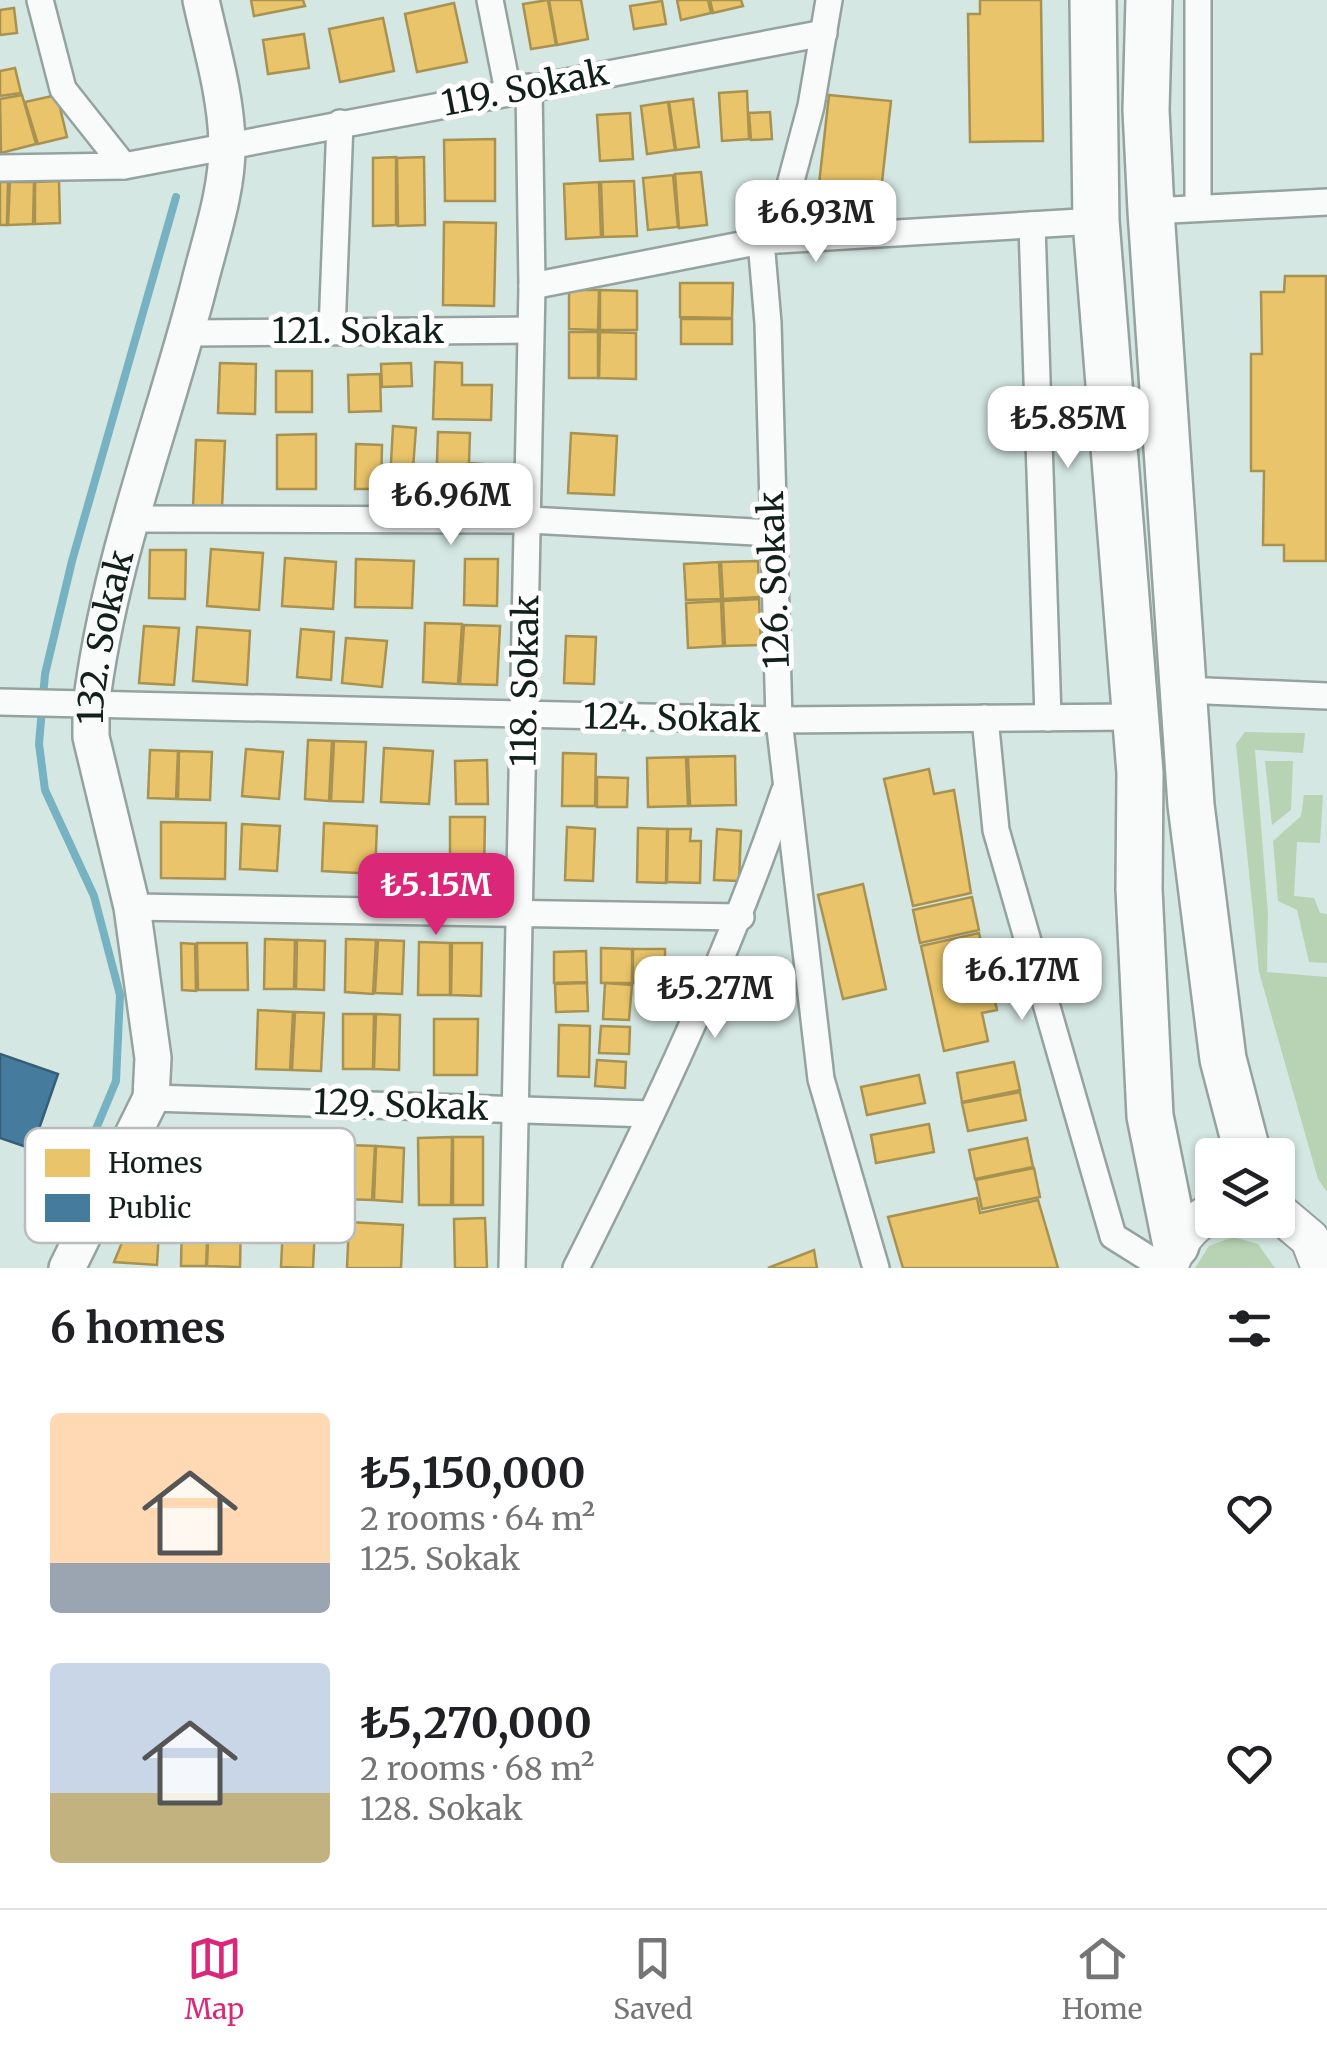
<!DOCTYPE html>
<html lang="en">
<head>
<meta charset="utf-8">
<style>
	:root { --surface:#fff; --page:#f2f2f2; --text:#202124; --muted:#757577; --line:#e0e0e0; --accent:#db2777 }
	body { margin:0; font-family:Merriweather,serif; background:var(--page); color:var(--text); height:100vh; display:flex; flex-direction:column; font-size:38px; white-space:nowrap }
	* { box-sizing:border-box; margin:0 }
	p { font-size:32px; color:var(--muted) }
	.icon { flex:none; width:55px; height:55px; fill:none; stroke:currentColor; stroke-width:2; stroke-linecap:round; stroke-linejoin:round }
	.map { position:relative; height:1268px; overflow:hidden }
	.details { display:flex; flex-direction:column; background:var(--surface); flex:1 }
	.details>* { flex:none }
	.controls { position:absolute; left:1195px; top:1138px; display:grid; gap:20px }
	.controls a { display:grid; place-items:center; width:100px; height:100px; border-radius:10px; background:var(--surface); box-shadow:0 2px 8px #0004; font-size:50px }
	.price { position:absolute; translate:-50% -85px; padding:0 22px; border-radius:20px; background:#fff; color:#222; font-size:32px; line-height:65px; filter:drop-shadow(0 2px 5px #0008) }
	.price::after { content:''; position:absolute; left:50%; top:60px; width:30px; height:22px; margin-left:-15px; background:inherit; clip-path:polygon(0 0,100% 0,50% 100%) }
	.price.current { background:var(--accent); color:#fff }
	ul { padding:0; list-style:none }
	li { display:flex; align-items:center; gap:30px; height:250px; padding:0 50px }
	li span { display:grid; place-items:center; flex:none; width:280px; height:200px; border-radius:10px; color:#555 }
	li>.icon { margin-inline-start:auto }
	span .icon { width:120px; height:120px; fill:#fffc; stroke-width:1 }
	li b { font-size:42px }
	h2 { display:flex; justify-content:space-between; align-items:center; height:120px; padding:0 50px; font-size:42px }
	.tabs { display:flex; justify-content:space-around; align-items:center; height:140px; border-top:2px solid var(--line); background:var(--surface); font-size:28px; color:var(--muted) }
	.tabs a { display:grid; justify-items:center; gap:5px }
	.tabs .current { color:var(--accent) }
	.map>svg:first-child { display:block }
	.green { fill:#b8d3b3 }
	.homes { fill:#e9c46a; stroke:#a89252; stroke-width:2.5 }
	.public { fill:#457b9d; stroke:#365f76; stroke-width:2.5 }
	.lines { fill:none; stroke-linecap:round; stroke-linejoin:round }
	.stream { stroke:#76b2c1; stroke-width:8 }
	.minor-casing { stroke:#94a39f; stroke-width:30 }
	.secondary-casing { stroke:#94a39f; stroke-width:40 }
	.primary-casing { stroke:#94a39f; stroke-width:42 }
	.motorway-casing { stroke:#94a39f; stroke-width:50 }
	.minor { stroke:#f9fbfb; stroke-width:25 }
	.secondary { stroke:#f9fbfb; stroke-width:35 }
	.primary { stroke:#f9fbfb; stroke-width:38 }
	.motorway { stroke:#f9fbfb; stroke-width:45 }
	.labels { text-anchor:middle; stroke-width:10; stroke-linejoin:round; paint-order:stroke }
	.street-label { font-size:35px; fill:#121f1b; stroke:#fff }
	.key { fill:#fff; stroke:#b8bcbb; stroke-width:2.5 }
	.key-label { font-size:28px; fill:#121f1b }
</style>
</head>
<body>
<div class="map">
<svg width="1327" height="1268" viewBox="0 0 1327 1268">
	<rect width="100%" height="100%" fill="#d4e7e2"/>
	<g class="green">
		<path d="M1245 732 1305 733 1303 753 1255 750 1268 914 1267 972 1327 977V1192L1318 1179 1259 972 1236 744Z"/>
		<path d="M1265 761H1293L1291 810 1272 825Z"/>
		<path d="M1304 795H1323L1320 843 1297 842 1294 896 1314 898 1320 913 1327 914V963L1309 962 1297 910 1278 901 1273 841 1301 816Z"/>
		<path d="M1233 1237 1258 1244 1275 1268H1195L1209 1246Z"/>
	</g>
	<g class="homes">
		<path d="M251 0H303L305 6 254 16Z"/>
		<path d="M548 0 556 45 531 49 523 4Z"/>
		<path d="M549 0H581L588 39 557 45Z"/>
		<path d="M677 0H708L711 13 681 20Z"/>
		<path d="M710 0H741L743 6 713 13Z"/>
		<path d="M980 0H1041L1043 141 970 142 968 14H980Z"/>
		<path d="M662 1 666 24 634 29 630 6Z"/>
		<path d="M454 3 467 62 417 72 405 14Z"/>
		<path d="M14 8 17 33 0 35V10Z"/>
		<path d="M383 18 394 71 340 82 329 29Z"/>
		<path d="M304 34 309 68 268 74 263 40Z"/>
		<path d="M15 68 21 93 0 96V71Z"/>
		<path d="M747 91 749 139 722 141 719 93Z"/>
		<path d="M22 95 36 144 1 153 0 99Z"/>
		<path d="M57 95 67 137 38 144 25 102Z"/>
		<path d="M829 95 891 101 881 191 819 184Z"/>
		<path d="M693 99 699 147 676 150 669 102Z"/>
		<path d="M668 102 675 150 647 154 641 106Z"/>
		<path d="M770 112 772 139 751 140 749 113Z"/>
		<path d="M630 113 633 159 600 161 597 115Z"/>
		<path d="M495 139V201H445L444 140Z"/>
		<path d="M396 157V225L373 226V158Z"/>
		<path d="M424 157 425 225 398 226 397 158Z"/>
		<path d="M701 172 707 225 679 228 675 174Z"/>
		<path d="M673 175 678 227 648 230 643 178Z"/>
		<path d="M59 181 60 223 35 224V182Z"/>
		<path d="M634 181 637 236 603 237 601 182Z"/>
		<path d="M0 182H8L7 225H0Z"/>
		<path d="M10 182H34L33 224 8 225Z"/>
		<path d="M599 182 601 237 566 239 564 184Z"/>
		<path d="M444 222 496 223 494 306 443 305Z"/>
		<path d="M1285 276H1326V561H1284V545H1263L1264 471H1251V354H1262L1261 292H1284Z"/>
		<path d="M680 283H733L732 318 680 317Z"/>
		<path d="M569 290H599L598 330 569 329Z"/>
		<path d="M600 290 637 291V330H600Z"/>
		<rect x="681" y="319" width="51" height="25"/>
		<rect x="569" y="332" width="29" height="46"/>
		<path d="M600 332 636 333V379L599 378Z"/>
		<path d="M435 362 462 363V385H492L491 420 433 419Z"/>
		<path d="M220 363 256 364 255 414 218 413Z"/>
		<path d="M411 363 412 386 382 387 381 364Z"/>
		<rect x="276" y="371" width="36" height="41"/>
		<path d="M380 374 381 411 349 412 348 375Z"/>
		<path d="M393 426 416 428 412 482 390 481Z"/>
		<path d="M438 432 470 433 469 463 495 465 494 492 436 490Z"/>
		<path d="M571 433 617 436 614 495 568 493Z"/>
		<path d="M316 434V489H277V435Z"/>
		<path d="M196 440 225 441 222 508 193 507Z"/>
		<path d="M356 444 382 445 381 489H355Z"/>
		<path d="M211 549 263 553 259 610 207 606Z"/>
		<path d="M150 550H186L185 599 149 598Z"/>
		<path d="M285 558 336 562 333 609 282 606Z"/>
		<path d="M356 559 414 561 412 608 355 607Z"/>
		<path d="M465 559H498L497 606 464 605Z"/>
		<path d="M758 561 759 597 723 599 721 562Z"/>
		<path d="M719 562 721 599 686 600 684 564Z"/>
		<path d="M759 599 761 645 725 646 723 601Z"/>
		<path d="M721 601 723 646 688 648 686 603Z"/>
		<path d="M425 623 462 624 458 684 423 682Z"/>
		<path d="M464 625 500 626 497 685 460 684Z"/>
		<path d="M144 626 179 628 174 685 139 683Z"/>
		<path d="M197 627 250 631 247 685 193 681Z"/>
		<path d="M301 629 334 632 331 680 297 677Z"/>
		<path d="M566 636 596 637 594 684 564 683Z"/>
		<path d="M346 638 387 641 382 687 342 683Z"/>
		<path d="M308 740 332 741 329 801 305 799Z"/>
		<path d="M334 741 366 742 363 802 331 801Z"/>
		<path d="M384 748 433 751 429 804 381 802Z"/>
		<path d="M246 749 283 752 279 799 242 796Z"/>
		<path d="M150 750 178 751 176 799 148 798Z"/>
		<path d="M179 751 212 752 210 800 178 799Z"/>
		<path d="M563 753 596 754 595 806H562Z"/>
		<path d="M735 756 736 805 690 806 688 757Z"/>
		<path d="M686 757 688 806 648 807 647 758Z"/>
		<path d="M487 760 488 804H456L455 761Z"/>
		<path d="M929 769 934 794 954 790 971 893 913 906 884 779Z"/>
		<path d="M597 777 628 778 627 807H597Z"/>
		<path d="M450 817H485L484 875H450Z"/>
		<path d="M161 822 226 823 225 879 161 878Z"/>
		<path d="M324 823 377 826 375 874 322 871Z"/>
		<path d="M242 824 280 826 277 871 240 869Z"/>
		<path d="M567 827 595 829 593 881 565 880Z"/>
		<path d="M638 828 667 829 666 883 637 882Z"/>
		<path d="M668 829H691L690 841H701L700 883 667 882Z"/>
		<path d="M717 829 741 831 739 881 714 880Z"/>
		<path d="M863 884 886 989 843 999 818 895Z"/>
		<path d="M972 897 979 930 920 943 913 910Z"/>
		<path d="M979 933 997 1010 982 1013 988 1041 944 1051 921 946Z"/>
		<path d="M265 939 295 940 294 989H264Z"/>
		<path d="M346 939 376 940 373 994 345 992Z"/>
		<path d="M297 940 325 941 324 990 296 989Z"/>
		<path d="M378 940 404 941 402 994 375 993Z"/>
		<path d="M419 942 450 943V995H418Z"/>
		<path d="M181 943 195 944 196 991 182 990Z"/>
		<path d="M197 943H247L248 990H198Z"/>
		<path d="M452 943H482L481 996 451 995Z"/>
		<path d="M601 948 632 949V983H601Z"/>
		<rect x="633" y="949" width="32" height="34"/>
		<path d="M586 951 587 982 554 983V952Z"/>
		<path d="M587 983 588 1011 556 1012 555 984Z"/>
		<path d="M605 983 632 985 629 1020 603 1019Z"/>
		<path d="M258 1010 293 1012 290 1070 256 1069Z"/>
		<path d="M295 1012 324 1013 321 1071 292 1070Z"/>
		<path d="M343 1014H374L373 1069H343Z"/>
		<path d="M376 1014 400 1015 399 1070 374 1069Z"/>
		<path d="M434 1019H478L477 1075H434Z"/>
		<path d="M559 1025 590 1026 589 1077 558 1076Z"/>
		<path d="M601 1026 630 1027 629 1054 599 1053Z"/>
		<path d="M597 1060 626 1062 625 1088 595 1086Z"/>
		<path d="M1014 1062 1020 1090 962 1102 957 1073Z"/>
		<path d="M919 1075 925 1103 867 1115 861 1087Z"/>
		<path d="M1020 1092 1026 1120 968 1131 962 1103Z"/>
		<path d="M929 1124 934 1152 876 1163 871 1135Z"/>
		<path d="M452 1137 451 1205H419L418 1138Z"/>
		<rect x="453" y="1137" width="30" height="68"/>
		<path d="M1027 1138 1033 1167 975 1179 969 1150Z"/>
		<path d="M347 1145 375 1146 372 1200 344 1199Z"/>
		<path d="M376 1146 404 1148 402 1202 374 1200Z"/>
		<path d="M1034 1168 1040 1197 982 1209 976 1180Z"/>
		<path d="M977 1198 980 1213 1038 1200 1058 1268H903L888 1217Z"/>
		<path d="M134 1213 160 1215 157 1265 114 1262Z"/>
		<path d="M182 1217H208L206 1266H181Z"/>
		<path d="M209 1218H241L240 1267 207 1266Z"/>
		<path d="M485 1218 487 1268H455L454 1219Z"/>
		<path d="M349 1222 403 1225 401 1268H347Z"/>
		<path d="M283 1225 315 1227 313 1268 281 1267Z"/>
		<path d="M814 1250 817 1268H768Z"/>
	</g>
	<path class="public" d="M0 1054 58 1074 32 1149 0 1138Z"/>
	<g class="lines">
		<path class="stream" d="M91 1141 116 1081 120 995 94 896 45 790 39 744 45 674 72 561 176 197"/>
		<defs>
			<g id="minor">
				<path d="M40 0 63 89 124 166"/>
				<path d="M490 0 508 91 529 87 532 286 512 1268"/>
				<path d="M829 0 811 106 787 196 761 241 768 323 779 720 821 1079 876 1268"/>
				<path d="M0 168 124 166 824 33"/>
				<path d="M1198 206V0"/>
				<path d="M1151 211 1327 202"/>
				<path d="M1032 225 1048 718"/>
				<path d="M532 286 761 241 1096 221"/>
				<path d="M332 331 340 123"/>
				<path d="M187 333 530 330"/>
				<path d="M131 519 529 520 772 533"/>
				<path d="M1183 690 1327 696"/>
				<path d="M0 702 779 720 1133 717"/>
				<path d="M985 718 996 830 1113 1236 1164 1268"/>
				<path d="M132 907 741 917"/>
				<path d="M151 1098 651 1114"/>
				<path d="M576 1268C654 1113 728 957 784 792"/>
			</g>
			<g id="secondary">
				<path id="s1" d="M67 1268 151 1098 153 1058 132 907 91 737V707C108 563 163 425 199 285 210 240 228 190 227 143 226 95 211 46 201 0"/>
			</g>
			<g id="primary">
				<path d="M1278 1212 1310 1239 1321 1268"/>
				<path d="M1168 1268C1177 1242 1188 1226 1212 1212"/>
			</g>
			<g id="motorway">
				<path d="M1093 0 1096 221 1140 773 1139 889 1150 1116 1176 1245"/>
				<path d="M1149 0 1146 110 1151 211 1191 805 1223 1059 1248 1155"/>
			</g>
		</defs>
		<use href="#minor" class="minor-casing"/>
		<use href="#secondary" class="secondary-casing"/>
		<use href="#primary" class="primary-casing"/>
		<use href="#motorway" class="motorway-casing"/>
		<use href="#minor" class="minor"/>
		<use href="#secondary" class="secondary"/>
		<use href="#primary" class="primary"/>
		<use href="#motorway" class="motorway"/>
	</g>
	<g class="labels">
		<g class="street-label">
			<text transform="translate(525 88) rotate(-11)" y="12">119. Sokak</text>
			<text x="358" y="343">121. Sokak</text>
			<text transform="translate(774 580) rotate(-92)" y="12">126. Sokak</text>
			<text dy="12" stroke="none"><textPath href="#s1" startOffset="658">132. Sokak</textPath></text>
			<text transform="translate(525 681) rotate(-89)" y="12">118. Sokak</text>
			<text transform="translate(672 718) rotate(1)" y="12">124. Sokak</text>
			<text transform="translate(401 1105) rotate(2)" y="12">129. Sokak</text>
		</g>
	</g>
	<rect x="25" y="1128" width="330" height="115" rx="15" class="key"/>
	<rect x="45" y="1149" width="45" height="28" fill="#e9c46a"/>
	<rect x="45" y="1194" width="45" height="28" fill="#457b9d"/>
	<g class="key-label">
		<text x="108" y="1173">Homes</text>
		<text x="108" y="1218">Public</text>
	</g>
</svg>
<div class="controls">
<a><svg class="icon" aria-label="layers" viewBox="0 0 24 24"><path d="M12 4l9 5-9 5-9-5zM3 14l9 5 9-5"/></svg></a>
</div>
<b class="price" style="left:816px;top:265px">₺6.93M</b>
<b class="price" style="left:1068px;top:471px">₺5.85M</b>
<b class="price" style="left:451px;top:548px">₺6.96M</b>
<b class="price current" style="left:436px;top:938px">₺5.15M</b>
<b class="price" style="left:1022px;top:1023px">₺6.17M</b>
<b class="price" style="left:715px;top:1041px">₺5.27M</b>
</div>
<section class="details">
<h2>6 homes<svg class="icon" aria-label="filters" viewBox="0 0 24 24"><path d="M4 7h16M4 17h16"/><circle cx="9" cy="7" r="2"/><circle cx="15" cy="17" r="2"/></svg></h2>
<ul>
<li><span style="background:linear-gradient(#ffd9b3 75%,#9aa5b1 0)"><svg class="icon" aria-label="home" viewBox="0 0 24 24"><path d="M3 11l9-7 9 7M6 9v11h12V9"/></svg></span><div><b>₺5,150,000</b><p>2 rooms · 64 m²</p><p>125. Sokak</p></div><svg class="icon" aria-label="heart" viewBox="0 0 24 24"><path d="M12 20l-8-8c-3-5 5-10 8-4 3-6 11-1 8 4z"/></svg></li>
<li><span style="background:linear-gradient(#c9d6e8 65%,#c2b280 0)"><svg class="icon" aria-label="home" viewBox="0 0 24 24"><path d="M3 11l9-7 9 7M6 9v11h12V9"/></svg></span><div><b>₺5,270,000</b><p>2 rooms · 68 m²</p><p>128. Sokak</p></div><svg class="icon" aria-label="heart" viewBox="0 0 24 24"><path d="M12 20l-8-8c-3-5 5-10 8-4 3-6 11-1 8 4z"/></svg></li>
</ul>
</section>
<nav class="tabs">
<a class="current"><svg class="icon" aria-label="map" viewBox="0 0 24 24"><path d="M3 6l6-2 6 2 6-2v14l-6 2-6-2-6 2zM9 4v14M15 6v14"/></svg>Map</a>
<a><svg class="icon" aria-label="saved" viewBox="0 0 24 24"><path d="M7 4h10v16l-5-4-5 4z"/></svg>Saved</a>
<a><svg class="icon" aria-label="home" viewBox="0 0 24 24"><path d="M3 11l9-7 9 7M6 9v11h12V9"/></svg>Home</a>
</nav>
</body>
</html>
